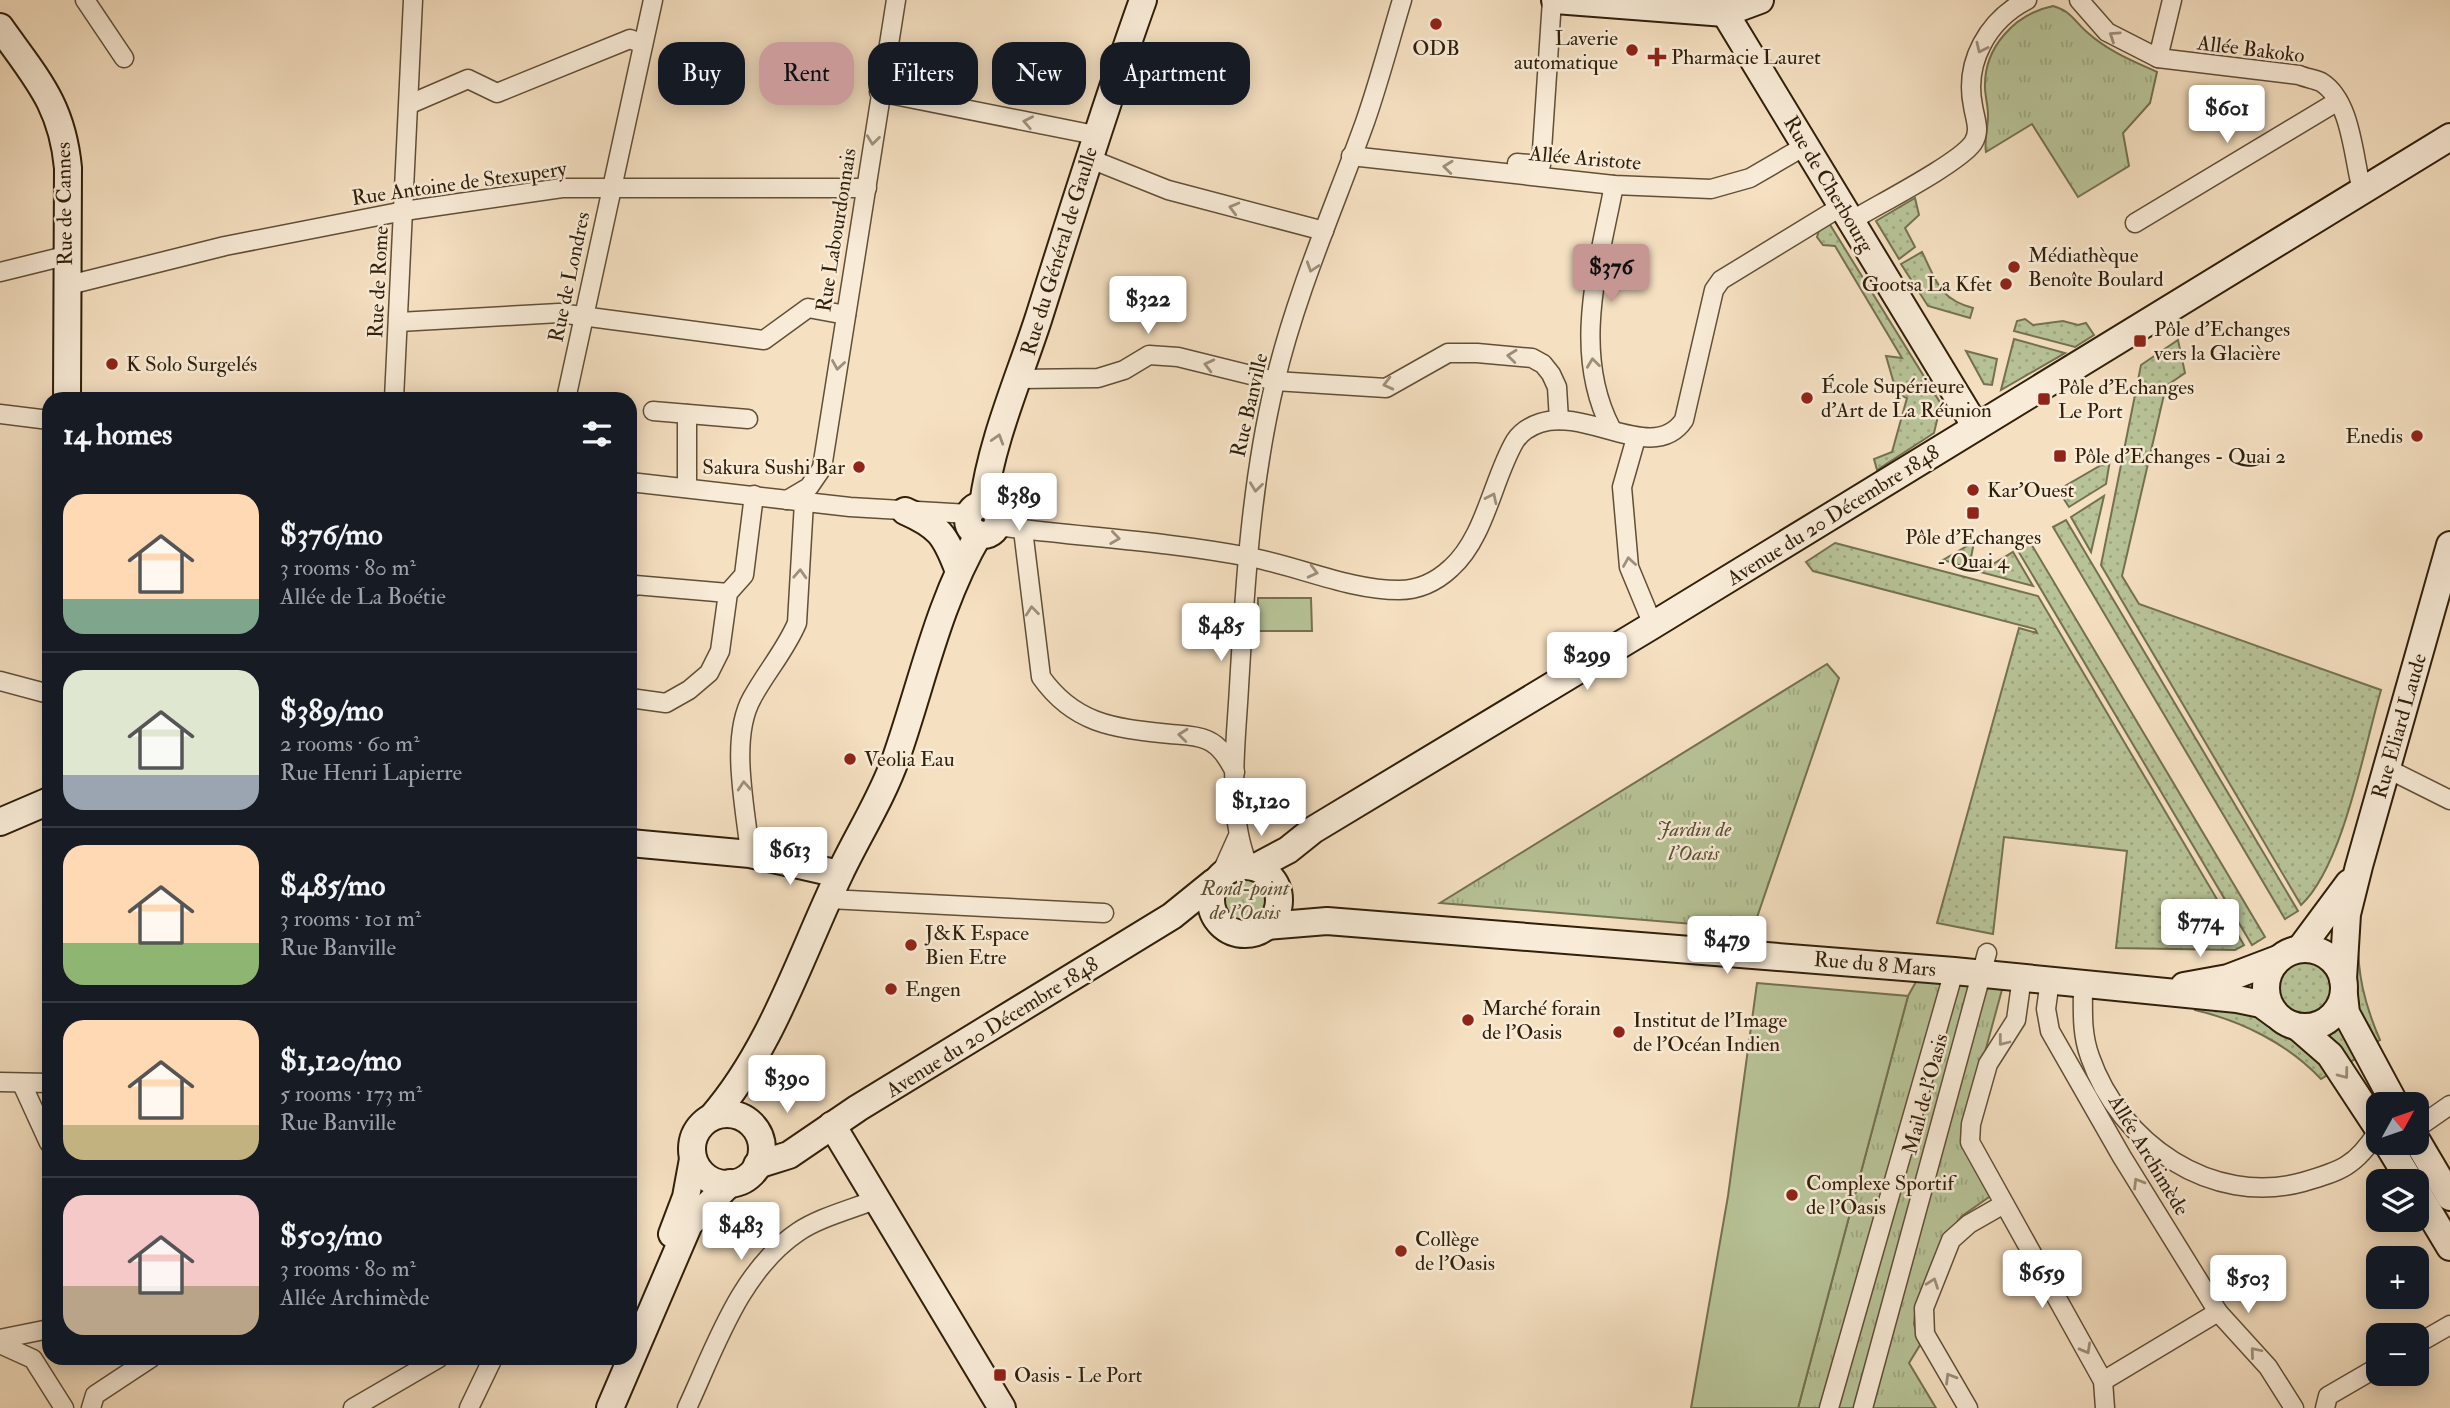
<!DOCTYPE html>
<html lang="en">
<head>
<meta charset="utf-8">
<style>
	:root { --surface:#171b24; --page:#20242c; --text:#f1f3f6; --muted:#9ea1a6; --line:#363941; --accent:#c59692 }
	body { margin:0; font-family:"IM FELL Double Pica",serif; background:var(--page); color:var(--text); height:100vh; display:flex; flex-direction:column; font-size:26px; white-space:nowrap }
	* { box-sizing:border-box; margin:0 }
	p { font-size:23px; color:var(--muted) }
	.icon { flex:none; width:38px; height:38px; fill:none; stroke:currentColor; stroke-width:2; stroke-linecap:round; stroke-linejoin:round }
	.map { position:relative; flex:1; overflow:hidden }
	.details { position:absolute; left:42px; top:392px; width:595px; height:973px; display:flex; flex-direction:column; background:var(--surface); border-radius:21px; box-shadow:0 4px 18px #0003 }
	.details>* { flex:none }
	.guide { position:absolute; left:658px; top:42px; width:665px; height:63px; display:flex; gap:14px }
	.needle { width:46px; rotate:50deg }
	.fabs { position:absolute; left:2366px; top:1092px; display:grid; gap:14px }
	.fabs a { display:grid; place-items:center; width:63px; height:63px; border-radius:14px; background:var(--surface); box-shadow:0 4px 18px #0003; font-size:35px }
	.price { position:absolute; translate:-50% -60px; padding:0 16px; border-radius:7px; background:#fff; color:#222; font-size:23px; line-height:46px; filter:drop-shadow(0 2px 4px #0008) }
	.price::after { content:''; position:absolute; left:50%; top:42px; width:21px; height:16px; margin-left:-10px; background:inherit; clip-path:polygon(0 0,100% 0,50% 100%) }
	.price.current { background:var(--accent); color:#111 }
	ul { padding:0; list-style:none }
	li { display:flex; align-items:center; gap:21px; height:175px; padding:0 21px }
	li+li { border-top:2px solid var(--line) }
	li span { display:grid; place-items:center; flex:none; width:196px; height:140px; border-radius:21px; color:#555 }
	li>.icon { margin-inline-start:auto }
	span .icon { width:84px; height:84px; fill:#fffc; stroke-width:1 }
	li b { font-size:30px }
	h2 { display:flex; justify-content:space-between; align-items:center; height:84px; padding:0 21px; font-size:30px }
	.chip { padding:0 24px; border-radius:21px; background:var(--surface); box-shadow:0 4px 18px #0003; font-size:24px; line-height:63px }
	.chip.current { background:var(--accent); color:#111 }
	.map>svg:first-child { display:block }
	.grass { fill:url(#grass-dots); stroke:#747150; stroke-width:2 }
	.park { fill:url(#park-tufts); stroke:#747150; stroke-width:2 }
	.pitch { fill:#b7c397; stroke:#747150; stroke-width:2 }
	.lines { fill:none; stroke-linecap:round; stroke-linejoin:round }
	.street-casing { stroke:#614f37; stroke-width:21 }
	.secondary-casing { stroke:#301f09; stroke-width:30 }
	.street { stroke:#f8ebd7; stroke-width:18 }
	.secondary { stroke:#f8ebd7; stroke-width:26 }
	.oneway { stroke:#9e8f7a }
	.poi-dot { fill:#8f2418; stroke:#f8ebd7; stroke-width:2.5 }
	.labels { text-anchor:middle; stroke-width:5; stroke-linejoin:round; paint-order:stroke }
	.poi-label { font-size:21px; fill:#301f09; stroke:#f8ebd7; text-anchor:start }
	.street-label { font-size:21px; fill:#301f09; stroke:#f8ebd7 }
	.park-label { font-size:21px; font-style:italic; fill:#585034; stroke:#f8ebd7 }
</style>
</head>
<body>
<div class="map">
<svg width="2450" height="1408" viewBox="0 0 2450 1408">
	<defs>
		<pattern id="grass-dots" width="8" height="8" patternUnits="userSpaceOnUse" patternTransform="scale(1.75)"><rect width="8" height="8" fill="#b7c397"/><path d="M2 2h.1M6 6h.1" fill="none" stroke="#9ea781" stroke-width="1.8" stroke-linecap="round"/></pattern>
		<pattern id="park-tufts" width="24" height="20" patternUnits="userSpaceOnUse" patternTransform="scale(1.75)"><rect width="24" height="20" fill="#b7c397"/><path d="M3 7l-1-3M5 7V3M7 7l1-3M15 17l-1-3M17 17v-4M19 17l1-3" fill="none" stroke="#9ea781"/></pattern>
	</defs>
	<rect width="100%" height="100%" fill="#f5e0c1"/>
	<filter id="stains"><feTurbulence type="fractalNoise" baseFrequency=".00286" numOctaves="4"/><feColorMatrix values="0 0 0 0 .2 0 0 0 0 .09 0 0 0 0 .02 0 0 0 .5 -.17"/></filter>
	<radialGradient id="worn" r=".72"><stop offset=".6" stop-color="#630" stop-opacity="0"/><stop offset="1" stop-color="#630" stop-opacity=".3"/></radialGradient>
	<g class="grass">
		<path d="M1915 198 1919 215 1905 228 1915 247 1899 259 1876 221Z"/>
		<path d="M1829 223 1941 404 1934 433 1877 470 1874 459 1892 452 1907 398 1897 394 1886 356 1902 358 1835 246 1823 245 1817 237 1819 230Z"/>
		<path d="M1922 252C1937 282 1939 299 1973 308L1970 318 1928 306 1901 264Z"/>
		<path d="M2025 319 2033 325 2063 321 2078 325 2086 323 2094 335 2075 347 2014 331 2017 321Z"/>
		<path d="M2014 339 2065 353 2001 390Z"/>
		<path d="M2178 340 2185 373 2166 386 2122 576 2139 604 2381 690C2364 748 2343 866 2301 905L2101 565 2141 365Z"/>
		<path d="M1966 351 1997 359 1992 385 1984 384Z"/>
		<path d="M2110 460 2106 484 2069 507 2058 490Z"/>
		<path d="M2104 496 2091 552 2071 517Z"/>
		<path d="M2066 520 2298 911 2285 919 2053 527Z"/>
		<path d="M1974 542 1969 568 1943 560Z"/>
		<path d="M2030 542 2265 937 2252 945 2017 549Z"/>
		<path d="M1835 543 2038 596 2244 945 2235 950 2116 948 2127 851 2004 837 1993 934 1937 923 2019 628 2037 633 2035 629 1813 571 1806 562Z"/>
		<path d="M2013 552 2033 586 1980 572Z"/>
		<path d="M2358 933C2357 973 2364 1003 2380 1040L2371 1045 2355 1015 2353 985Z"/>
		<circle cx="2305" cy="989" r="31"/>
		<path d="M2197 1001 2275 1021 2332 1072 2321 1079C2288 1044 2242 1021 2195 1010Z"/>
		<path d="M2341 1019 2358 1057 2347 1064 2316 1036Z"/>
	</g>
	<g class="park">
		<path d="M2053 6C2070 10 2075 22 2088 33 2108 51 2133 61 2157 72L2150 103 2123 133 2129 166 2078 197 2032 124 1986 152C1984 141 1988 127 1988 115 1988 105 1985 96 1985 87 1984 47 2015 14 2053 6Z"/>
		<path d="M1827 664 1839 678 1753 929 1440 903Z"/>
		<circle cx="1245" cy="901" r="34"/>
		<path d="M1917 980 2003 986 1961 1140 1992 1195 1962 1216 1942 1241 1916 1305 1914 1324 1920 1345 1909 1363 1936 1408H1798L1908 996Z"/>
	</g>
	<g class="pitch">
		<path d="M1258 598H1311L1312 631H1258Z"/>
		<path d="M1757 983 1908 996 1798 1408H1691L1728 1196Z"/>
	</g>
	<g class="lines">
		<defs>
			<g id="street">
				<path d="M85 0 124 58"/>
				<path d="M2079 0 2107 32 2158 58 2299 75C2306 78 2314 79 2321 82 2352 101 2353 158 2362 190"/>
				<path d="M2158 58 2172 0"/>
				<path d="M879 92 1095 135"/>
				<path d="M410 104 468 79 497 93 630 39 643 44"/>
				<path d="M1351 156 1614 185 1711 189 1750 178 1805 146"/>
				<path d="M1088 158 1168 190 1324 231"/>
				<path d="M1517 163 1541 165 1552 0"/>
				<path d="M1851 221C1877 205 1958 164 1973 143 1981 131 1975 119 1973 106 1964 62 1988 20 2027 0"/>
				<path d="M2135 223 2338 101"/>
				<path d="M0 272 65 256"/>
				<path d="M65 286 225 246 404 211 562 188H867"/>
				<path d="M399 322 559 313 764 340 808 308 846 315"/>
				<path d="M1019 379 1098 378 1124 370 1149 355 1178 357 1275 381 1386 388 1448 353H1477L1532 358 1543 364 1551 374 1557 387 1559 420"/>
				<path d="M394 399 413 0"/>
				<path d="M566 399 653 0"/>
				<path d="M653 411 748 419"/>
				<path d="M0 414 49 420"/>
				<path d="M1611 428C1571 351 1599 264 1614 185"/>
				<path d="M1636 438 1622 487 1629 567 1653 625"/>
				<path d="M630 482 850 507 969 514"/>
				<path d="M687 488V414"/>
				<path d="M787 500 809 487 822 468 896 0"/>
				<path d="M997 526C1081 537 1166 541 1249 557 1298 566 1349 590 1399 590 1420 590 1436 582 1451 568 1485 538 1493 478 1515 441 1521 432 1531 426 1540 423 1587 407 1654 465 1684 420L1714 290 1721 280 1842 206"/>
				<path d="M1023 530 1041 677C1075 725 1115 728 1170 734 1181 735 1196 735 1207 740 1221 746 1228 759 1235 772"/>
				<path d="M630 589 635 585 728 593"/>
				<path d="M0 681 49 694"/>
				<path d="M630 698 666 703 689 690 709 673 720 651 728 593 744 575 754 495"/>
				<path d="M2388 769 2450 800"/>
				<path d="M750 854C746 809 729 739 752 698 766 672 785 651 797 623L804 502"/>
				<path d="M1248 865C1226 811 1236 745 1239 687 1245 585 1251 482 1275 382 1296 293 1334 208 1365 122 1379 82 1390 40 1402 0"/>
				<path d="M1220 876 1237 838"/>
				<path d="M829 899 1104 913"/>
				<path d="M2022 977 2016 1020 1988 1064 1971 1124 1970 1142 2103 1381 2105 1408"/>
				<path d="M2050 980 2046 1009 2050 1031 2122 1157 2218 1312 2268 1367 2294 1408"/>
				<path d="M2083 983C2083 1008 2081 1033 2090 1057 2120 1143 2211 1207 2303 1182 2341 1171 2356 1166 2378 1131"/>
				<path d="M0 1082 49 1083"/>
				<path d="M22 1084 49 1143"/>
				<path d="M2417 1128 2450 1105"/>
				<path d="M0 1339 49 1329"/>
				<path d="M0 1344 33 1359 64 1408"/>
				<path d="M2417 1344 2450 1325"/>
				<path d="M2103 1381 2218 1312"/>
				<path d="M91 1408 95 1395 151 1358"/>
				<path d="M353 1408 439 1358"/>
				<path d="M469 1408 493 1358"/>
				<path d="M687 1408C715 1348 740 1271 798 1232 820 1217 853 1209 877 1199"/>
				<path d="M1829 1408 1954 971"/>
				<path d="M1863 1408 1987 953"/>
				<path d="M1968 1408 1925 1334 1924 1308 1951 1240 1969 1224 2004 1204"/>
				<path d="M2325 1408 2328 1396 2378 1367"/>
			</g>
			<g id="secondary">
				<path d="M1555 0 1725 13 1760 0"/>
				<path d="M1717 0 1976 427"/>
				<path d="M0 27C36 78 62 104 68 168L67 399"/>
				<path d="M983 505C991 442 1018 381 1038 320 1072 213 1105 106 1143 0"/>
				<circle cx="983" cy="520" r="15"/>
				<path d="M905 511C939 526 945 535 958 569"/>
				<path d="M0 822 49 801"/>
				<path d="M630 843 750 854 839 874"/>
				<circle cx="1245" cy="900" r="34"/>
				<path d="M1256 867 1288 850 1313 830 1653 625 2450 137"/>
				<path d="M1267 926 1327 921 1954 971 2237 999 2261 1004 2276 1015"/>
				<circle cx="2305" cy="988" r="39"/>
				<path d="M2300 949 2349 883"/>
				<path d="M2343 979 2347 914 2359 866 2450 545"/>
				<path d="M2184 986 2228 978 2278 959"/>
				<path d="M2344 995 2346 1013 2395 1104"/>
				<path d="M2299 1028 2330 1055 2378 1128"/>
				<circle cx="727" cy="1149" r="35"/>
				<path d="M712 1117C772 1048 801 954 840 873 858 835 882 798 896 758 922 684 938 603 979 534"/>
				<path d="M832 1125 1002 1408"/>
				<path d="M2417 1141 2450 1197"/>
				<path d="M2387 1143 2410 1181"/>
				<path d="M757 1165 789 1155 858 1108 1172 916 1214 882"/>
				<path d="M2417 1192 2450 1247"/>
				<path d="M672 1234 686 1197 693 1159"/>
				<path d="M610 1408 689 1224 730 1183"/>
			</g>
		</defs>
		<use href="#street" class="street-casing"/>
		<use href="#secondary" class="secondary-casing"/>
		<use href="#street" class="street"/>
		<use href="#secondary" class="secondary"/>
	</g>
	<defs><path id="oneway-chevron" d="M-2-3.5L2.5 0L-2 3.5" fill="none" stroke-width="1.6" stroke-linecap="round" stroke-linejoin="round" transform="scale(1.75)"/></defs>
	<g class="oneway">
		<use href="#oneway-chevron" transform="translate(2114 36) rotate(-146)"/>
		<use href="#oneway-chevron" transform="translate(1981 48) rotate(115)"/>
		<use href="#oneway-chevron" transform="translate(1028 122) rotate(-169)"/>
		<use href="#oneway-chevron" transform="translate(873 140) rotate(97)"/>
		<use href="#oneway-chevron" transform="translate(1448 167) rotate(-174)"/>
		<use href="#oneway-chevron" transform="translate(1234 208) rotate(-165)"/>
		<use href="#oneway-chevron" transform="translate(1312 267) rotate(108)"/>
		<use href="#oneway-chevron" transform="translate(1512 356) rotate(-174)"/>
		<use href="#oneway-chevron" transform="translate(1593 363) rotate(-97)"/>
		<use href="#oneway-chevron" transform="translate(838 365) rotate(99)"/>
		<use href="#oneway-chevron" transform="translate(1209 365) rotate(-166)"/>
		<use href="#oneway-chevron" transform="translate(1388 384) rotate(166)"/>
		<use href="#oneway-chevron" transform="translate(998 439) rotate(-73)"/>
		<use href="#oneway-chevron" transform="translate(1256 487) rotate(97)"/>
		<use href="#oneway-chevron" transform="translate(1492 498) rotate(-64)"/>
		<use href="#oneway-chevron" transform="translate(1115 538) rotate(8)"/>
		<use href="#oneway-chevron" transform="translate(1629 562) rotate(-99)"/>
		<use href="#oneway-chevron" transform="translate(1313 572) rotate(14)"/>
		<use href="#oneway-chevron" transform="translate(800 574) rotate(-87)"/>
		<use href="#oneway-chevron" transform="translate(1032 611) rotate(-96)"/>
		<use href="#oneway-chevron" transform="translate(1183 735) rotate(-174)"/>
		<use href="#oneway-chevron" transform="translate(744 786) rotate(-95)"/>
		<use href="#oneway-chevron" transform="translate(2003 1041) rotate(128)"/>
		<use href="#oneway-chevron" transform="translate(2344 1074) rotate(53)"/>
		<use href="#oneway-chevron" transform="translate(2138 1183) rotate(-121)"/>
		<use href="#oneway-chevron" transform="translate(1933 1283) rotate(-70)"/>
		<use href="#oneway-chevron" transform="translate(2086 1349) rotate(61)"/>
		<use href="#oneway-chevron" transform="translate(2255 1352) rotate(-130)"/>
		<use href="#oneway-chevron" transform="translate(1950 1378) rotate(-121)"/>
	</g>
	<g class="poi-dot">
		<circle cx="1436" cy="24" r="7"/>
		<circle cx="1632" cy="50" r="7"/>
		<path d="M1653.5 46.5h7v7h7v7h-7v7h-7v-7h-7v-7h7z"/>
		<circle cx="2014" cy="267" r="7"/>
		<circle cx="2006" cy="284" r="7"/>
		<rect x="2133" y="334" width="14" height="14" rx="3.5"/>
		<circle cx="112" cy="364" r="7"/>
		<circle cx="1807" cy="398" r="7"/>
		<rect x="2037" y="392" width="14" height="14" rx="3.5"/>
		<circle cx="2417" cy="436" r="7"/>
		<rect x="2053" y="449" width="14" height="14" rx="3.5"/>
		<circle cx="859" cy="467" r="7"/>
		<circle cx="1973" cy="490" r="7"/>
		<rect x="1966" y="506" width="14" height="14" rx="3.5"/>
		<circle cx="850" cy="759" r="7"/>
		<circle cx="911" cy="945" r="7"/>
		<circle cx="891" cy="989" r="7"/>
		<circle cx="1468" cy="1020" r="7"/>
		<circle cx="1619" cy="1032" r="7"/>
		<circle cx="1792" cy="1195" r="7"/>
		<circle cx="1401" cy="1251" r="7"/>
		<rect x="993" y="1368" width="14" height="14" rx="3.5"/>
	</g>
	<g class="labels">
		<g class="poi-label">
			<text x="1618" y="45" text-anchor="end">Laverie<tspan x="1618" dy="24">automatique</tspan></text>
			<text x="1436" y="55" text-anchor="middle">ODB</text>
			<text x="1671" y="64">Pharmacie Lauret</text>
			<text x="2028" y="262">Médiathèque<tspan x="2028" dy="24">Benoîte Boulard</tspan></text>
			<text x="1992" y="291" text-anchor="end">Gootsa La Kfet</text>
			<text x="2154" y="336">Pôle d'Echanges<tspan x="2154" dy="24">vers la Glacière</tspan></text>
			<text x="126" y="371">K Solo Surgelés</text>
			<text x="1821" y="393">École Supérieure<tspan x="1821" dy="24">d'Art de La Réunion</tspan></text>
			<text x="2058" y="394">Pôle d'Echanges<tspan x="2058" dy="24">Le Port</tspan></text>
			<text x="2403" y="443" text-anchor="end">Enedis</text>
			<text x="2074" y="463">Pôle d'Echanges - Quai 2</text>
			<text x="845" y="474" text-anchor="end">Sakura Sushi Bar</text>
			<text x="1987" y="497">Kar'Ouest</text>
			<text x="1973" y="544" text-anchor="middle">Pôle d'Echanges<tspan x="1973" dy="24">- Quai 4</tspan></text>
			<text x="864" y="766">Veolia Eau</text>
			<text x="925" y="940">J&amp;K Espace<tspan x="925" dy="24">Bien Etre</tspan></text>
			<text x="905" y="996">Engen</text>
			<text x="1482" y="1015">Marché forain<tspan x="1482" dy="24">de l'Oasis</tspan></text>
			<text x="1633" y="1027">Institut de l'Image<tspan x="1633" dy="24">de l'Océan Indien</tspan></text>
			<text x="1806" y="1190">Complexe Sportif<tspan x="1806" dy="24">de l'Oasis</tspan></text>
			<text x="1415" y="1246">Collège<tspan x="1415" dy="24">de l'Oasis</tspan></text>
			<text x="1014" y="1382">Oasis - Le Port</text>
		</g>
		<g class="street-label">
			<text transform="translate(2251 49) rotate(7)" y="7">Allée Bakoko</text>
			<text transform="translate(1585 158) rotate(5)" y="7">Allée Aristote</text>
			<text transform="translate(459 183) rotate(-8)" y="7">Rue Antoine de Stexupery</text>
			<text transform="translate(1829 184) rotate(59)" y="7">Rue de Cherbourg</text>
			<text transform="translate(64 204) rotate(-91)" y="7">Rue de Cannes</text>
			<text transform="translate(836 230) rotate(-81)" y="7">Rue Labourdonnais</text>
			<text transform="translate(1059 251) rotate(-73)" y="7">Rue du Général de Gaulle</text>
			<text transform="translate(569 277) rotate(-78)" y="7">Rue de Londres</text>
			<text transform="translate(378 282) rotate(-87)" y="7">Rue de Rome</text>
			<text transform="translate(1249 405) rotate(-77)" y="7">Rue Banville</text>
			<text transform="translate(1833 515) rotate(-32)" y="7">Avenue du 20 Décembre 1848</text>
			<text transform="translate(2399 726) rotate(-74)" y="7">Rue Eliard Laude</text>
			<text transform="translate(1875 964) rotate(5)" y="7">Rue du 8 Mars</text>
			<text transform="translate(992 1027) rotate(-32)" y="7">Avenue du 20 Décembre 1848</text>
			<text transform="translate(1925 1094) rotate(-75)" y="7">Mail de l'Oasis</text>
			<text transform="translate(2149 1155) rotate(59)" y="7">Allée Archimède</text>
		</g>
		<g class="park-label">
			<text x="1694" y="836">Jardin de<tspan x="1694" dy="24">l'Oasis</tspan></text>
			<text x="1245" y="895">Rond-point<tspan x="1245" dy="24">de l'Oasis</tspan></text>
		</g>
	</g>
	<rect width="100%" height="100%" filter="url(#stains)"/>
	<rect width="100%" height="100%" fill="url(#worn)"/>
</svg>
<div class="fabs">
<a><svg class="needle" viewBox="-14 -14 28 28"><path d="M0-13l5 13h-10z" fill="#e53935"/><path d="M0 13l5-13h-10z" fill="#9ea1a6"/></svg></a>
<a><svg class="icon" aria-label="layers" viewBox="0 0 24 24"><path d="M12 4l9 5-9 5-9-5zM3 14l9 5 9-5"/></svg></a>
<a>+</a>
<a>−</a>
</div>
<b class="price" style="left:2227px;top:145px">$601</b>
<b class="price current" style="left:1611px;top:304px">$376</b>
<b class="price" style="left:1148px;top:336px">$322</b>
<b class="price" style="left:1019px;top:533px">$389</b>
<b class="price" style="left:1221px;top:663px">$485</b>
<b class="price" style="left:1587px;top:692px">$299</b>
<b class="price" style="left:1261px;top:838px">$1,120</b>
<b class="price" style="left:790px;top:887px">$613</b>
<b class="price" style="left:2200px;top:959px">$774</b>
<b class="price" style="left:1727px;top:976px">$479</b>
<b class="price" style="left:787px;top:1115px">$390</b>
<b class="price" style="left:741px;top:1262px">$483</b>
<b class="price" style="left:2042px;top:1310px">$659</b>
<b class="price" style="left:2248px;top:1315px">$503</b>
<div class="guide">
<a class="chip">Buy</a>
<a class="chip current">Rent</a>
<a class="chip">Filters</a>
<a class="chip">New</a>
<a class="chip">Apartment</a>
</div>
<section class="details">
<h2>14 homes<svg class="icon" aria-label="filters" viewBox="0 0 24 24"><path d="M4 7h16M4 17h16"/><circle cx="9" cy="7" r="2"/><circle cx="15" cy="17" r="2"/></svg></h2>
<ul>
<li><span style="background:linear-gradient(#ffd9b3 75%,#7fa58c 0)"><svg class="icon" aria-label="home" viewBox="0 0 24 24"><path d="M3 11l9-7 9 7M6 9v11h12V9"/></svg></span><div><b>$376/mo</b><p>3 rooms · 80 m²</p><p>Allée de La Boétie</p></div></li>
<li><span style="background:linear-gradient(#dfe7d0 75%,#9aa5b1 0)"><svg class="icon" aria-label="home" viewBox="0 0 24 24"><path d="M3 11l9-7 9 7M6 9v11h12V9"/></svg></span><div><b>$389/mo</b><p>2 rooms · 60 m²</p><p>Rue Henri Lapierre</p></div></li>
<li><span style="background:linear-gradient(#ffd9b3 70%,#8fb573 0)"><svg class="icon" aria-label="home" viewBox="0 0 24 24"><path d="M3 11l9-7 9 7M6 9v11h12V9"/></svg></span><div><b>$485/mo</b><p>3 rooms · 101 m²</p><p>Rue Banville</p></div></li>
<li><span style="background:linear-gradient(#ffd9b3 75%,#c2b280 0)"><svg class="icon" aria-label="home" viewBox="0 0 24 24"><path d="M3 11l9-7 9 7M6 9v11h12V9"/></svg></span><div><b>$1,120/mo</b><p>5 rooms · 173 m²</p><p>Rue Banville</p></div></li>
<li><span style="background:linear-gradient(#f6c9c9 65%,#b9a48a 0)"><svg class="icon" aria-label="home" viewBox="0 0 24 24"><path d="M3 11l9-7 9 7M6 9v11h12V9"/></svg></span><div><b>$503/mo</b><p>3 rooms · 80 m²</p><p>Allée Archimède</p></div></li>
</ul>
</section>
</div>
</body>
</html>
